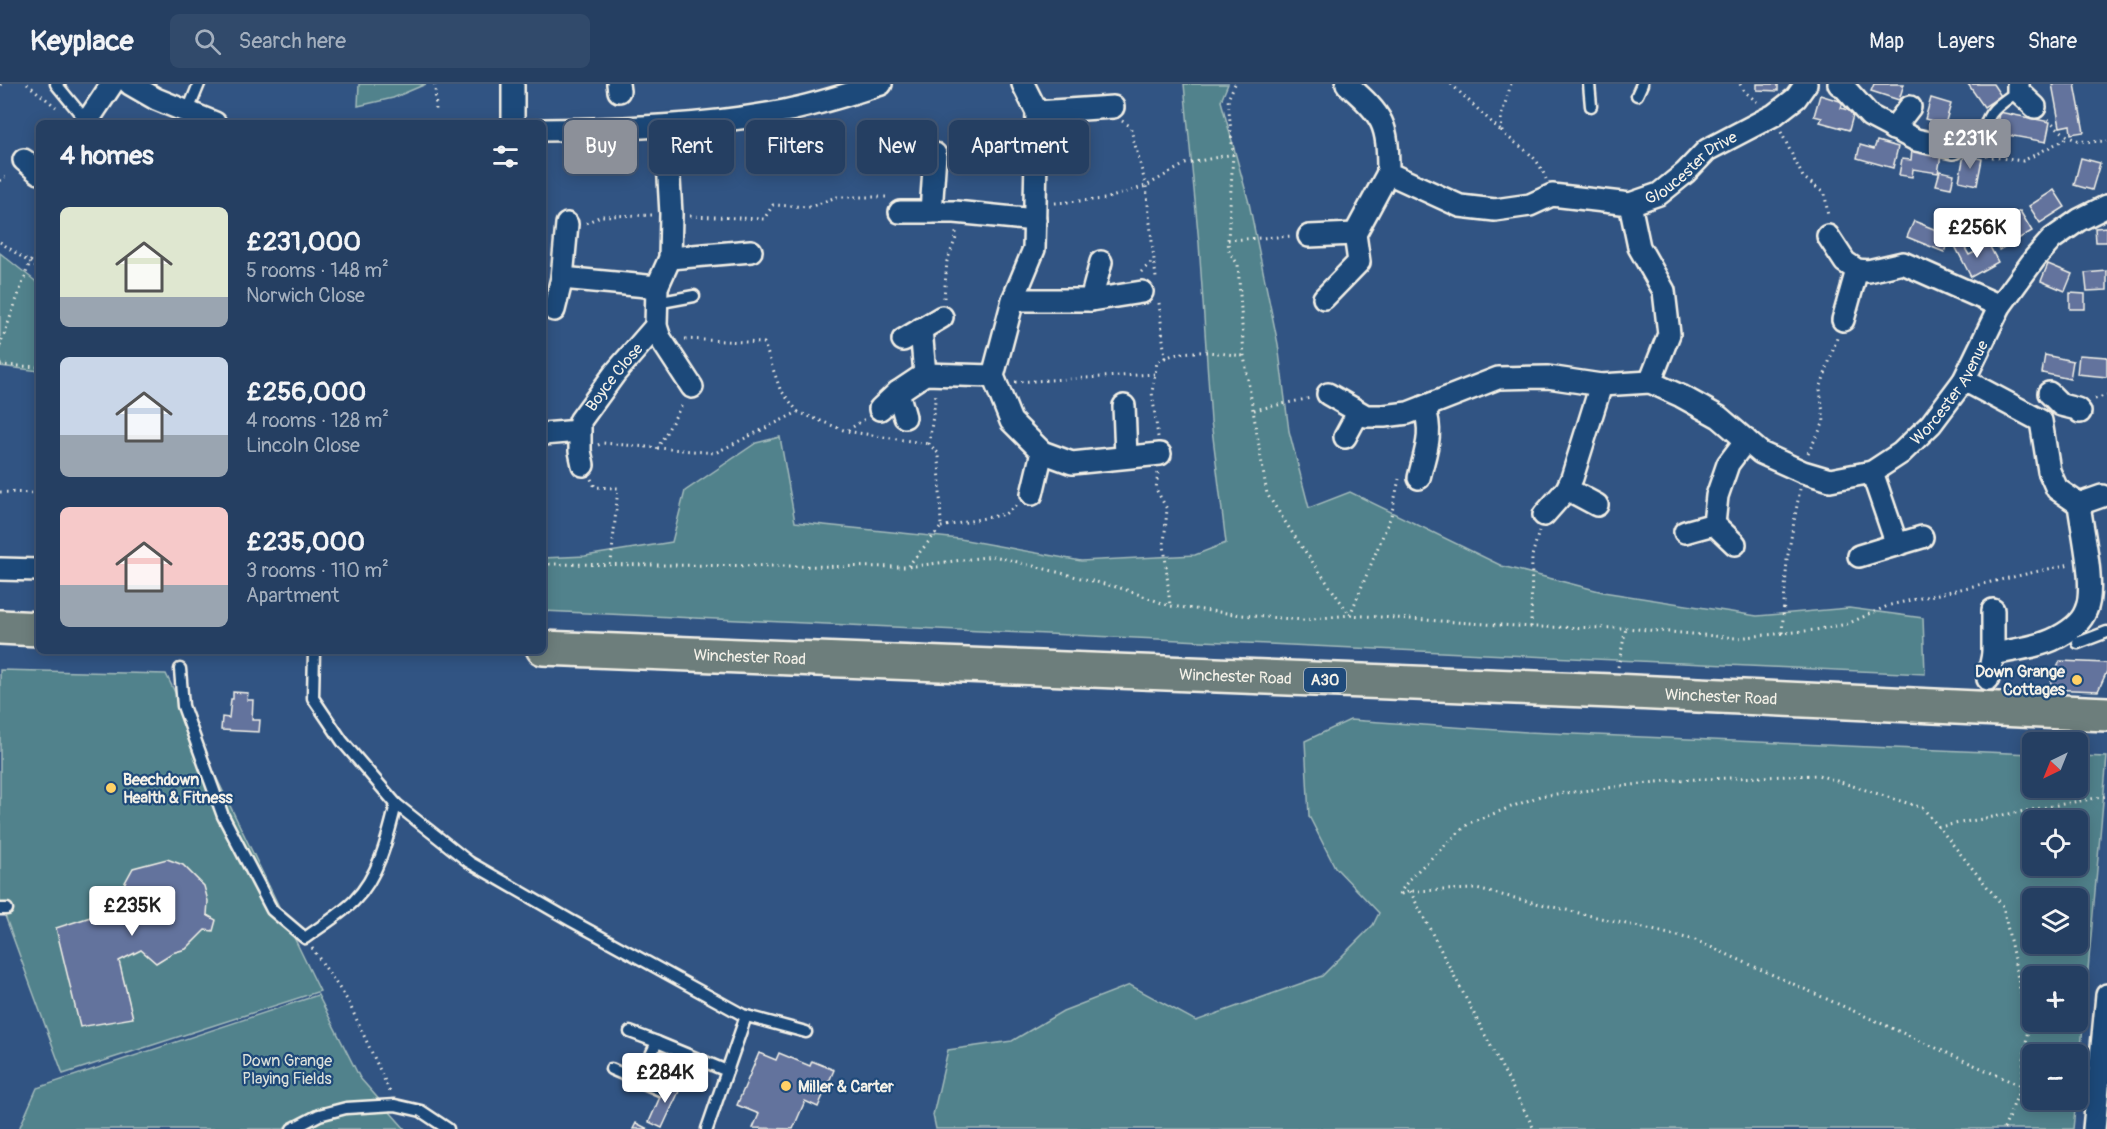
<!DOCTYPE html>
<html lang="en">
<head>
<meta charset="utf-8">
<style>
	:root { --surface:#253f62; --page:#314a6b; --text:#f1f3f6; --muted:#a3afbe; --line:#425877; --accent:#8c9099 }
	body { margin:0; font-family:Pangolin,sans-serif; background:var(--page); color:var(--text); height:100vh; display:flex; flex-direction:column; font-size:22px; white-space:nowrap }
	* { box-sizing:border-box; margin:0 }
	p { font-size:20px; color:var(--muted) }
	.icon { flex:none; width:33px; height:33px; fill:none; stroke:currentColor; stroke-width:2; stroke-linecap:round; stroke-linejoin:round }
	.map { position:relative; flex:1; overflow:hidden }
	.side { position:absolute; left:36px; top:36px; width:510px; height:534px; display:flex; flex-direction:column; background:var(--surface); border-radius:9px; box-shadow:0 3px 15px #0003,0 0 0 2px var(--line) }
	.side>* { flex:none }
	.hud { position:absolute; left:564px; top:36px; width:570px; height:54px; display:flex; gap:12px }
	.needle { width:39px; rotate:223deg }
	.controls { position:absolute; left:2022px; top:648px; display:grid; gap:12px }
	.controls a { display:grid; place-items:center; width:66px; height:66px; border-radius:9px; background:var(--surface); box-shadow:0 3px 15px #0003,0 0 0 2px var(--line); font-size:30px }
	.price { position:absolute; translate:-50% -51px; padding:0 14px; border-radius:6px; background:#fff; color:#222; font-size:20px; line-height:39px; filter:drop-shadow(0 2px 3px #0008) }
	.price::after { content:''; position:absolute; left:50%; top:36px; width:18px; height:14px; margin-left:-9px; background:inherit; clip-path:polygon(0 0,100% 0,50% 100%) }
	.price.on { background:var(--accent); color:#fff }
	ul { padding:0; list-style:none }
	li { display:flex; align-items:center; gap:18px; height:150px; padding:0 24px }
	li span { display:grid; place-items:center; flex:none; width:168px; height:120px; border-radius:9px; color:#555 }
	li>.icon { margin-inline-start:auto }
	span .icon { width:72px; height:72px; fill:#fffc; stroke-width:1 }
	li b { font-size:26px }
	h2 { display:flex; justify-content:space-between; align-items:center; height:72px; padding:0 24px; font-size:26px }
	.pill { padding:0 21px; border-radius:9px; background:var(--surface); box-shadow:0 3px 15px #0003,0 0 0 2px var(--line); font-size:21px; line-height:54px }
	.pill.on { background:var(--accent); color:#fff }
	header { display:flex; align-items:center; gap:36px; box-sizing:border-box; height:84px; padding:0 30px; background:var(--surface); border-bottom:2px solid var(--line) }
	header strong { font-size:28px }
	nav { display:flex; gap:33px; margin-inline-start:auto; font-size:21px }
	.search { width:420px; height:54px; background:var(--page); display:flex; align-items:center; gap:15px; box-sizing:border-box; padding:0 21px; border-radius:9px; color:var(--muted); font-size:22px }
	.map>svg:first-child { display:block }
	.green { fill:#51828c; stroke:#a2baba; stroke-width:1.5; fill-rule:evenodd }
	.building { fill:#63739d; stroke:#f4f1e8; stroke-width:1.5 }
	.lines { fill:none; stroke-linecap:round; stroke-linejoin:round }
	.service-casing { stroke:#f4f1e8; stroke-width:15 }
	.minor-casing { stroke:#f4f1e8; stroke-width:26 }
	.primary-casing { stroke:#f4f1e8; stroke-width:38 }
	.path { stroke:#f4f1e8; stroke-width:3; stroke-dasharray:1.5 4.5; stroke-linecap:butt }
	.service { stroke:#1f4a7a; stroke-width:10 }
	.minor { stroke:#1f4a7a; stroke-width:21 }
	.primary { stroke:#6d7e7c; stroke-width:33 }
	.poi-dot { fill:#ffd166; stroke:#1f4a7a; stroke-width:2 }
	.labels { text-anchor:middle; stroke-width:4.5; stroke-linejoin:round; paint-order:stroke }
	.shield { fill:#1f4a7a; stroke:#b4bfc7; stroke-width:1.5 }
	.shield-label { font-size:15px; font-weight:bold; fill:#f4f1e8 }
	.street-label { font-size:16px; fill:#f4f1e8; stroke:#1f4a7a }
	.poi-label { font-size:16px; font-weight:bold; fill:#f4f1e8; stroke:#1f4a7a; text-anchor:start }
	.park-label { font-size:16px; fill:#dce0da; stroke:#1f4a7a }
</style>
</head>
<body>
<header>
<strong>Keyplace</strong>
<div class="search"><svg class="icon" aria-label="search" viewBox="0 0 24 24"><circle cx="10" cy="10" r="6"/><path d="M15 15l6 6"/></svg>Search here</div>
<nav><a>Map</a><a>Layers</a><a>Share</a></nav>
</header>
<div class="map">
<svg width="2107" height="1045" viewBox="0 0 2107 1045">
	<rect width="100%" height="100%" fill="#315483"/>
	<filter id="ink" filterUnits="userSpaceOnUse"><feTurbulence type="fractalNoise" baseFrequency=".0167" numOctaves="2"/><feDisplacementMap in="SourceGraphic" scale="12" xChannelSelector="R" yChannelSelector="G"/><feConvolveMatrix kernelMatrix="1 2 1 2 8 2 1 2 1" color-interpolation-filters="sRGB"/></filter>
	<g filter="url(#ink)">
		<g class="green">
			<path d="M359 0H426L393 14 358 22Z"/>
			<path d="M1184 0H1228L1221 17 1249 119 1278 260 1289 347 1309 424 1350 408 1502 482 1603 508 1757 532 1849 524 1923 534 1925 590 543 527V474L585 472 672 458 685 407 756 359 780 353 795 438 960 455 1081 477 1195 471 1226 459 1211 337 1199 159Z"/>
			<path d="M0 169 39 200V287L0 282Z"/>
			<path d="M0 586 166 590 320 907 63 990 0 818Z"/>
			<path d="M1350 636 1527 648 2032 670V704H2078V672L2107 673 2078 998V970H2032V1016H2076L2073 1045H936L933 1031 948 966 1012 957 1063 927 1130 901 1196 937 1322 892 1373 841 1379 829 1335 783 1309 732 1305 657ZM2032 736H2078V782H2032ZM2032 814H2078V860H2032ZM2032 892H2078V938H2032Z"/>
			<path d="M318 911 360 994 405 1045H19L37 1004Z"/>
		</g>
		<g class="building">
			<path d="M1757 0H1778V7L1757 6Z"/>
			<path d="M1874 0H1904L1899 16 1871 7Z"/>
			<path d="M1968 0H1993L2001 12 1984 23Z"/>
			<path d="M2052 0H2075L2084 48 2071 50 2070 41 2060 43Z"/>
			<path d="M1820 11 1843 18 1841 24 1854 28 1849 46 1820 38 1822 34 1814 32Z"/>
			<path d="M1931 14 1951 20 1945 40 1925 35Z"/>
			<path d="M1999 28 2050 38 2046 58 1996 49Z"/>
			<path d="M1877 57 1898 63 1893 84 1857 74 1860 61 1874 65Z"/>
			<path d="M1912 66 1941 71 1938 89 1913 85 1912 93 1899 91 1902 75 1911 76Z"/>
			<path d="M1964 71 1982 75 1977 101 1959 97Z"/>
			<path d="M2081 74 2100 79 2092 106 2074 101Z"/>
			<path d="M1940 87 1954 90 1951 104 1936 101Z"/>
			<path d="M2054 106 2065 123 2040 139 2029 122Z"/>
			<path d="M2020 127 2032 147 1999 166 1987 146Z"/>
			<path d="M1914 137 1951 152 1944 168 1907 153Z"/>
			<path d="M2107 143V158H2096L2095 144Z"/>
			<path d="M1962 159 1969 171 1989 161 1998 178 1971 193 1955 162Z"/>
			<path d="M2048 180 2072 190 2065 207 2041 197Z"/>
			<path d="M2107 187V206L2087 207 2085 189Z"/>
			<path d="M2070 209 2085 210V225H2070Z"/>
			<path d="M2045 271 2073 277 2070 295 2042 289Z"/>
			<path d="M2079 271 2107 273V293L2077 290Z"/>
			<path d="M2060 577 2107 579V587L2098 607 2048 605Z"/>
			<path d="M233 608 248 609 247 616H253L252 636H260L259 648 221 646 222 633 229 634 231 615H233Z"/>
			<path d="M167 775 183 781 204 802 208 817 207 831 216 836 213 847 205 846 186 865 172 869 156 879 141 866 119 877 133 934 80 943 56 844 103 829 111 824 133 784Z"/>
			<path d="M759 969 776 976 779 969 810 982 812 977 834 986 818 1023 805 1017 793 1045 753 1044 759 1030 737 1021Z"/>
			<path d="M667 997 681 1003 662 1044 649 1038Z"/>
			<path d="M636 1039 648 1045H633Z"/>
		</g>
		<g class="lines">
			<defs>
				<g id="service">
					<path d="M56 0 88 39"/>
					<path d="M1589 0 1591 22"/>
					<path d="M1637 11 1642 0"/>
					<path d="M187 29 199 0"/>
					<path d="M1981 59C1987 27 1992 26 2018 7"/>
					<path d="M656 219 694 212"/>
					<path d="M2078 559 2107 548"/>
					<path d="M180 585 183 622 223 732 272 826 305 854C321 842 340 831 354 817 379 792 388 753 396 720L342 657 313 614 314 567"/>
					<path d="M396 720 469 778 570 836 743 931 806 948"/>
					<path d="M0 825H7"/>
					<path d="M630 948 657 958"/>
					<path d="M611 985 639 997 657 958 727 987"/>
					<path d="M639 997 660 1006"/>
					<path d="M292 1045 319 1031 346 1024 395 1021 421 1027 448 1045"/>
					<path d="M707 1045 746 932"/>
				</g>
				<g id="minor">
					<path d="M130 0 156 15 215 39"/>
					<path d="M513 0V39"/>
					<path d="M618 0 619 7"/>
					<path d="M1023 0 1037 28 1034 165 1013 216 993 292 1011 337 1042 368 1072 379 1160 370"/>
					<path id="s1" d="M1347 0C1384 33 1388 39 1388 89L1460 122 1495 126 1530 121 1552 111 1630 120 1659 110 1685 89 1707 66 1774 31 1796 14 1806 0"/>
					<path d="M1839 0 1843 2 1870 32 1916 56 1953 64"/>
					<path d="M2018 0V7L2035 23"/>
					<path d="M1037 28 1113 23"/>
					<path d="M86 39 112 0"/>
					<path d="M666 42 671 130 670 174 657 203 656 242 660 254 692 303"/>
					<path d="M1893 45 1910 23"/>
					<path d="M543 46C624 45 704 42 784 27 816 21 849 10 881 0"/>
					<path d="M24 76 39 89"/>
					<path d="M1630 120 1639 163 1664 207 1669 250 1650 298"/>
					<path d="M900 128H955L1035 136"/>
					<path d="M931 128 935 70"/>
					<path d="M1309 152 1355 150"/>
					<path d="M1828 152 1845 178 1857 186 1868 187 1903 179 2000 222"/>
					<path d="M670 174 751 167"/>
					<path d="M562 194 657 203"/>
					<path d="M1324 214 1359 178 1355 150 1388 89"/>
					<path d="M1013 216H1091L1142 208"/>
					<path d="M1091 216 1101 178"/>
					<path d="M554 226 562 194 567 140"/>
					<path d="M1843 236 1857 186"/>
					<path d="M921 245 925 290"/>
					<path d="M903 256 942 233"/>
					<path d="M1964 296 2041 337 2049 387 2057 405 2079 420C2082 446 2096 504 2086 526 2081 540 2065 550 2052 556 2034 564 2012 566 1993 570"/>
					<path d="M898 308 905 333"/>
					<path d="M2049 309 2061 321 2077 325 2080 328"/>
					<path id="s2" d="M1328 310 1366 332H1384L1408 329 1498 294 1548 293 1601 301 1650 298 1681 312 1719 333 1761 369 1803 388 1830 396 1872 388 1901 369 1931 340 1964 296 2000 222 2035 174 2052 155 2079 136 2107 122"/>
					<path d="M1124 322 1126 372"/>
					<path d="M880 325 898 308 925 290 993 292"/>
					<path d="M543 350 579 347"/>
					<path d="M1345 353 1358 329"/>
					<path id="s3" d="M583 381 580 367V337L615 289 656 242"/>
					<path d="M1872 388 1897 461"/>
					<path d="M1419 394C1425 368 1434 350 1424 323"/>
					<path d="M1567 405 1597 421"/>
					<path d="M1032 410 1042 368"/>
					<path d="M2079 420 2102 412"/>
					<path d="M1544 431 1567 405 1572 394 1601 301"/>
					<path d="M1714 440 1717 412 1728 380 1746 356"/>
					<path d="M1685 448 1714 440 1735 460"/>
					<path d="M1859 472 1922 453"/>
					<path d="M0 485 39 486"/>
					<path d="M1988 595 1993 570V526"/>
					<path d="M2094 1045 2107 911"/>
				</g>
				<g id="primary">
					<path d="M0 543 39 545"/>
					<path id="s4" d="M543 564 1612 607 2107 630"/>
				</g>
			</defs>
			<use href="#service" class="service-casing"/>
			<use href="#minor" class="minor-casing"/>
			<use href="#primary" class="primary-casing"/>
			<g class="path">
				<path d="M27 0 56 23"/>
				<path d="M435 0 436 28"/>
				<path d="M1235 0 1228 15 1233 70 1228 156 1229 168 1238 180 1244 272 1267 410 1297 456 1350 531"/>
				<path d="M1451 0 1502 48"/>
				<path d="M1511 0 1501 33 1502 48C1522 66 1536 68 1546 95"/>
				<path d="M1740 0 1744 7 1757 18"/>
				<path d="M0 1 1 0"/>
				<path d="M2048 35C2071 57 2074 59 2107 57"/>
				<path d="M1122 37 1130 42 1146 102 1156 194"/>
				<path d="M1781 48 1803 93 1825 110 1828 133"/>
				<path d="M1986 72 2023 77 2067 54"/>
				<path d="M0 97 5 93"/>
				<path d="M1055 119 1105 115 1146 102 1185 80 1233 70"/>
				<path d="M690 132 764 135 773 121 810 123 836 113H889"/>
				<path d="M586 139 601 132 653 131"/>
				<path d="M1228 156 1292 152"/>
				<path d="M0 158 39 185"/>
				<path d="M1141 188 1154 176"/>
				<path d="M944 214 947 177 956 154V148"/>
				<path d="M1159 219 1165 274"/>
				<path d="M685 255 764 259 780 305 798 328"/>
				<path d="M0 262 30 178 39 164"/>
				<path d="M0 281 39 283"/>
				<path d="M1015 298 1155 290"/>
				<path d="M2095 315 2107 311"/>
				<path d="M1254 326 1311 314"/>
				<path d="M848 346 865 335"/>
				<path d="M1158 353 1152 308 1157 278C1185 262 1214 269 1244 272"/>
				<path d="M598 361 603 359 715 369 798 328 846 347 929 360"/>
				<path d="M657 365 683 319"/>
				<path d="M1808 369 1824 338 1820 305 1837 254"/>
				<path d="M1158 389 1156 405 1167 425 1164 460 1170 522"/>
				<path d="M591 395 595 403 618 404 611 479"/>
				<path d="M0 408 39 409"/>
				<path d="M941 443 1005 430 1018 420"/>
				<path d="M543 480 907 483 994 472 1124 505 1170 522 1242 531 1303 536 1350 531 1531 543 1626 544 1736 554 1815 546 1847 540 1890 521 2070 480"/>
				<path d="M908 482 941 443 939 370 929 360 936 310"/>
				<path d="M1350 531 1391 432 1399 395"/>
				<path d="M1531 543 1532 472 1539 447"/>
				<path d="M1782 549 1787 476 1800 405"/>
				<path d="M1618 583 1626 544"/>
				<path d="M1938 743 2107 712"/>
				<path d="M1410 807 1534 1045"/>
				<path d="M1399 810 1410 794 1469 739 1540 712 1674 696 1818 691 1923 724 2003 822 2028 943 2021 1002"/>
				<path d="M1401 810 1410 807 1476 805 1695 856 2021 1002H2032"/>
				<path d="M312 864 348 917 390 1008"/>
				<path d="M2070 970 2083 969"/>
				<path d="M2004 1045 2021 1002 2032 984"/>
			</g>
			<use href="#service" class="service"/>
			<use href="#minor" class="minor"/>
			<use href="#primary" class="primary"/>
		</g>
	</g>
	<g class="poi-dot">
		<circle cx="2077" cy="596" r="6"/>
		<circle cx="111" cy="704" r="6"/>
		<circle cx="786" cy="1002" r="6"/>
	</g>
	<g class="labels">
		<rect class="shield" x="1304" y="584" width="42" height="24" rx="4.5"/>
		<g class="shield-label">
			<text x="1325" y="601">A30</text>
		</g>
		<g class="street-label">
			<text dy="6" stroke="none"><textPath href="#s1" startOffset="428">Gloucester Drive</textPath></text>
			<text dy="6" stroke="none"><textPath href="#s3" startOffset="100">Boyce Close</textPath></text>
			<text dy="6" stroke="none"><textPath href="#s2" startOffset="698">Worcester Avenue</textPath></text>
			<text dy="6" stroke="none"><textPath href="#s4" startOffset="207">Winchester Road</textPath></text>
			<text dy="6" stroke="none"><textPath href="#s4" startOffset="693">Winchester Road</textPath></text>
			<text dy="6" stroke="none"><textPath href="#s4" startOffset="1179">Winchester Road</textPath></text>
		</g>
		<g class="poi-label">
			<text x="2065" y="593" text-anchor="end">Down Grange<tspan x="2065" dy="18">Cottages</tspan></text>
			<text x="123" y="701">Beechdown<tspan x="123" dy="18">Health &amp; Fitness</tspan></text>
			<text x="798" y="1008">Miller &amp; Carter</text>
		</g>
		<g class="park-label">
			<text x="287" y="982">Down Grange<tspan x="287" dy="18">Playing Fields</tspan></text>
		</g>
	</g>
</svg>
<div class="controls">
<a><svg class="needle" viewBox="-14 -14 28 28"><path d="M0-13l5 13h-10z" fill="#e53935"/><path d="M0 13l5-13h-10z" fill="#a3afbe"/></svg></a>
<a><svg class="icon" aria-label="locate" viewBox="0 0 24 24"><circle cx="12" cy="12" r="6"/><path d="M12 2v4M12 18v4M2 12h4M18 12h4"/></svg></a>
<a><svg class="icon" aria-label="layers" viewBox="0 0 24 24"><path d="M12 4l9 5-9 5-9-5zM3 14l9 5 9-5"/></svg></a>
<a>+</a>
<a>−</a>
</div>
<b class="price on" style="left:1970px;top:86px">£231K</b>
<b class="price" style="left:1977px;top:175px">£256K</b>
<b class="price" style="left:132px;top:853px">£235K</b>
<b class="price" style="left:665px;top:1020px">£284K</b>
<div class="hud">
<a class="pill on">Buy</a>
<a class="pill">Rent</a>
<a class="pill">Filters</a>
<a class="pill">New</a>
<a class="pill">Apartment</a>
</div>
<section class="side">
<h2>4 homes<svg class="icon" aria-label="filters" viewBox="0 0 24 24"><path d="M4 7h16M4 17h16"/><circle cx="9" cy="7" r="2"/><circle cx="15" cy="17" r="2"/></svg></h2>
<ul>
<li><span style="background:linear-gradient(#dfe7d0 75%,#9aa5b1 0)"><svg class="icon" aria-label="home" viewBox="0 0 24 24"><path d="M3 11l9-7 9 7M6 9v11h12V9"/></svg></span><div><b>£231,000</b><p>5 rooms · 148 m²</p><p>Norwich Close</p></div></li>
<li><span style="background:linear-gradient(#c9d6e8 65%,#9aa5b1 0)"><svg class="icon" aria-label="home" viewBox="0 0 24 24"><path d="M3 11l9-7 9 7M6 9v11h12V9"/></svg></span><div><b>£256,000</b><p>4 rooms · 128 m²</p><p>Lincoln Close</p></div></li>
<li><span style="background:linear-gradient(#f6c9c9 65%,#9aa5b1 0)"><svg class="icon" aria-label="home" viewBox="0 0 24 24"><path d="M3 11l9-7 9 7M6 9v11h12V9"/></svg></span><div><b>£235,000</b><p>3 rooms · 110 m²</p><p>Apartment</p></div></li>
</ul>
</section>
</div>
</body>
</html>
